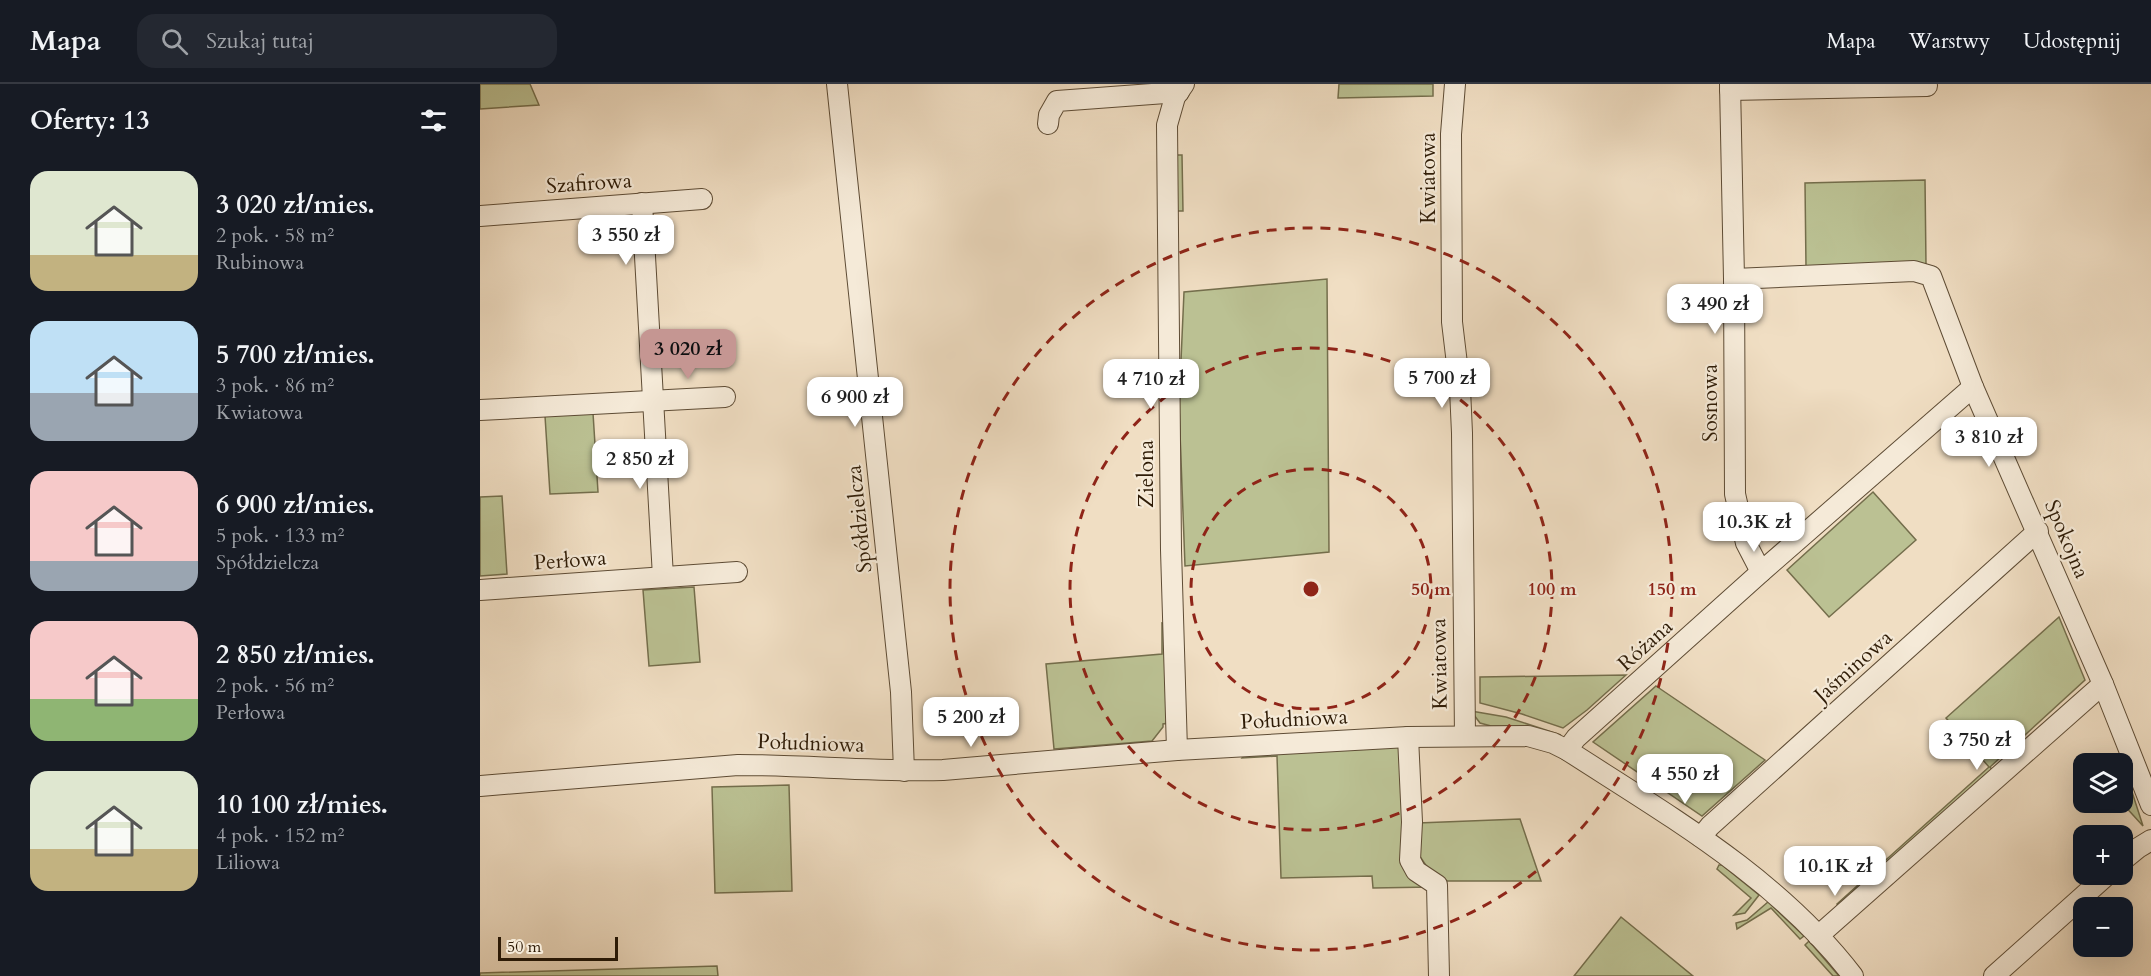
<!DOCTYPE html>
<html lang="pl">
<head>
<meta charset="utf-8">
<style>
	:root { --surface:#171b24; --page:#242831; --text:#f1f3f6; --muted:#9ea1a6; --line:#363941; --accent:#c59692 }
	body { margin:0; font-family:Cardo,serif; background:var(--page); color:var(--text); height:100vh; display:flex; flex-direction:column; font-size:22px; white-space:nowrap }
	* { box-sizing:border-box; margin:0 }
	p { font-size:20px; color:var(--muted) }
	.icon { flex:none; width:33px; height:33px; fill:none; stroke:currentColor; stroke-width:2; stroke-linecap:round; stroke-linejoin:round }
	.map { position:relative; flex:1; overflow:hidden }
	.drawer { display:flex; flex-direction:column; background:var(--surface); width:480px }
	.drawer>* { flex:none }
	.fabs { position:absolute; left:1593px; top:669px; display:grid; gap:12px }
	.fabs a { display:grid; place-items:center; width:60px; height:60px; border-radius:12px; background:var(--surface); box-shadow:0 6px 24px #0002; font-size:30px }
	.scale { position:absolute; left:18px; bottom:15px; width:120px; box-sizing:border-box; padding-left:6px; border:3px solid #2e1b06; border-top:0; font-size:16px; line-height:21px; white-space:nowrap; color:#2e1b06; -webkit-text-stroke:4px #f5ead8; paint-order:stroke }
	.price { position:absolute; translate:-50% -51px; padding:0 14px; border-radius:12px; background:#fff; color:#222; font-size:20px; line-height:39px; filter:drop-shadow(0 2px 3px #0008) }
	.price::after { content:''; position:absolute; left:50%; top:36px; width:18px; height:14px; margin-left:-9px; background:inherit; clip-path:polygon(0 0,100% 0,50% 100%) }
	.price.active { background:var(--accent); color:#111 }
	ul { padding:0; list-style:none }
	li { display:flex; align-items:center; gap:18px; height:150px; padding:0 30px }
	li span { display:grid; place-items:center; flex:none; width:168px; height:120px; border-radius:18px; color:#555 }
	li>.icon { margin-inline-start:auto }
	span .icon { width:72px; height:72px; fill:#fffc; stroke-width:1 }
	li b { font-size:26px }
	h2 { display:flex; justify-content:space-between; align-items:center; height:72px; padding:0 30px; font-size:26px }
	header { display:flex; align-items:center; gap:36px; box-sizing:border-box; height:84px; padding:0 30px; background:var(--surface); border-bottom:2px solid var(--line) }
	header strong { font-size:28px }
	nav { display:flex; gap:33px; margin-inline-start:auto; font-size:21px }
	.search { width:420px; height:54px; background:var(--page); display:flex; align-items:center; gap:15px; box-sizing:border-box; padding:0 21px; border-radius:18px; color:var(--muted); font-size:22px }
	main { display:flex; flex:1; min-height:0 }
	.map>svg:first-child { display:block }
	.green { fill:#bbc193; stroke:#746e4c; stroke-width:1.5 }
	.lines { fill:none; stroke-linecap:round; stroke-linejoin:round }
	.minor-casing { stroke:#5e4c35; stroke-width:22 }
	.minor { stroke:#f5ead8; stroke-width:20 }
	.ring { fill:none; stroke:#8f2418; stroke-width:3; stroke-dasharray:10 8 }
	.labels { text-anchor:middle; stroke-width:4.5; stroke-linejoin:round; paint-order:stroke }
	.street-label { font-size:21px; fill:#2e1b06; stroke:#f5ead8 }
	.centre { fill:#8f2418; stroke:#f5ead8; stroke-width:3 }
	.ring-label { font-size:18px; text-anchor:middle; font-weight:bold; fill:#8f2418; stroke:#f5ead8; stroke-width:4.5; stroke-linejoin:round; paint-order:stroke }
</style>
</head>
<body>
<header>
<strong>Mapa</strong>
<div class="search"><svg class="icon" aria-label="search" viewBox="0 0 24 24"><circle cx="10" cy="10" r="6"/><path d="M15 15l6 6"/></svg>Szukaj tutaj</div>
<nav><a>Mapa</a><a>Warstwy</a><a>Udostępnij</a></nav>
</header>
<main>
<section class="drawer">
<h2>Oferty: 13<svg class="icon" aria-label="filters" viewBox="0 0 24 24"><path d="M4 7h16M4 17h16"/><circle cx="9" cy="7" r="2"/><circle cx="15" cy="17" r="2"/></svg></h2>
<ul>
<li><span style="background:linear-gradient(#dfe7d0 70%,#c2b280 0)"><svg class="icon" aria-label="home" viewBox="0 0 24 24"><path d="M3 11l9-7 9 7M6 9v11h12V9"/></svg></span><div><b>3 020 zł/mies.</b><p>2 pok. · 58 m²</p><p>Rubinowa</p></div></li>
<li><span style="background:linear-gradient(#bfe0f5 60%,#9aa5b1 0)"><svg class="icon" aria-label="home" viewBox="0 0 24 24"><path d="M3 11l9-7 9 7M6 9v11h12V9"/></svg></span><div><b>5 700 zł/mies.</b><p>3 pok. · 86 m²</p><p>Kwiatowa</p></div></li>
<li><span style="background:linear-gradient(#f6c9c9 75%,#9aa5b1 0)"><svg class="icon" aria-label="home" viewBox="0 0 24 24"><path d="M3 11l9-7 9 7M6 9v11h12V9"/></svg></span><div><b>6 900 zł/mies.</b><p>5 pok. · 133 m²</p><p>Spółdzielcza</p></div></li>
<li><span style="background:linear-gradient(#f6c9c9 65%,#8fb573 0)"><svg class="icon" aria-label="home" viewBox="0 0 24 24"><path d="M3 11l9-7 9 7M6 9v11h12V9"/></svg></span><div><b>2 850 zł/mies.</b><p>2 pok. · 56 m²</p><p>Perłowa</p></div></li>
<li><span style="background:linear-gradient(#dfe7d0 65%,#c2b280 0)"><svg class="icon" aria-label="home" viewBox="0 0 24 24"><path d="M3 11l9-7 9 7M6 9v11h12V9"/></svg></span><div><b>10 100 zł/mies.</b><p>4 pok. · 152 m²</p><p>Liliowa</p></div></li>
</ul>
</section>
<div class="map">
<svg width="1671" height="892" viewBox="0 0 1671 892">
	<rect width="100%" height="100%" fill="#f0dec3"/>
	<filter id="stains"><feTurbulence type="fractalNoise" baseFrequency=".00333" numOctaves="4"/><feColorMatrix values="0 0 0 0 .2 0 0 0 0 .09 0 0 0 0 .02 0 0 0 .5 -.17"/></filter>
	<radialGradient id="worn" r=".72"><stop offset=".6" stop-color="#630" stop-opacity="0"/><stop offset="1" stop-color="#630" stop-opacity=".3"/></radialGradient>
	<g class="green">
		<path d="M0 0H50L59 21 0 25Z"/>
		<path d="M859 0H953V12L858 14Z"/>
		<path d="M692 71H702L703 127H692Z"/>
		<path d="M1445 96 1446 181 1326 183 1325 99Z"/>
		<path d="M847 195 849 468 705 482 699 322 704 208Z"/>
		<path d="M113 329 118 408 70 410 65 332Z"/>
		<path d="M1393 408 1436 456 1349 533 1307 486Z"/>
		<path d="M22 412 27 490 0 492V413Z"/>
		<path d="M214 503 220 578 169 582 163 506Z"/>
		<path d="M1579 533 1605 596 1510 683 1514 688 1360 823 1357 820 1509 683 1466 634Z"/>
		<path d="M682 539 686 540 689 639 683 640V643L672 657 574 665 566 580 682 570Z"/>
		<path d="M1146 591 1107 626 1083 644 1042 630 1000 619V593Z"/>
		<path d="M1176 602 1285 676 1222 732 1113 658Z"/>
		<path d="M991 627 1026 633 1081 651 1040 642H1011L1000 639Z"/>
		<path d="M923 660 927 790 952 803 893 804 892 792 801 794 797 672 762 674 766 668Z"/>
		<path d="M1643 680 1663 742 1642 719Z"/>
		<path d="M309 701 312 807 235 809 232 703Z"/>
		<path d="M1040 735 1061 797H964L949 786 939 771 938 739Z"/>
		<path d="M1239 781H1242L1279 811 1265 829 1254 831 1271 814 1237 785Z"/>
		<path d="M1288 818 1324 852 1320 855 1291 824 1257 845 1256 839 1267 836Z"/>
		<path d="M1141 833 1213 892H1094Z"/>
		<path d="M1329 857 1359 892H1353L1325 861Z"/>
		<path d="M237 882 238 892H0V889Z"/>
	</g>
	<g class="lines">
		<defs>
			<g id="minor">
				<path d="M357 0 421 608 424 687"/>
				<path d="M975 0 971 50 972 238 980 305 982 349 985 652"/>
				<path d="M1250 0 1254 195 1255 410 1266 459 1281 488"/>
				<path d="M1250 6 1447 2"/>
				<path d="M568 40 569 31 577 17 699 8"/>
				<path d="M162 119 183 493"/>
				<path d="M0 132 222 115"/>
				<path d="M1254 195 1434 187 1451 192 1493 303 1623 600 1671 721"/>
				<path d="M0 326 245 313"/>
				<path d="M0 506 257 488"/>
				<path d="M928 653 932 738 930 776 936 787 957 801 959 892"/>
				<path d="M697 666 691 466 687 41 695 13 704 0"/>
				<path d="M1087 666 1096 654 1281 488 1493 303"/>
				<path d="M0 702 258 681C326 681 395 688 463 686L697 666 928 653 1048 652 1073 659 1087 666C1189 732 1298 794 1373 892"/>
				<path d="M1221 753 1230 742 1558 447"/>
				<path d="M1642 777 1658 764 1671 756"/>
				<path d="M1338 852 1623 600"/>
				<path d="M1514 892 1628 790"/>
			</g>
		</defs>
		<use href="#minor" class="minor-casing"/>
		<use href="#minor" class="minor"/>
	</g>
	<g class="ring">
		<circle cx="831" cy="505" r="120"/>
		<circle cx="831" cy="505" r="241"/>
		<circle cx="831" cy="505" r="361"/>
	</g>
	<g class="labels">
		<g class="street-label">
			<text transform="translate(948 94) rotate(-90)" y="7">Kwiatowa</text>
			<text transform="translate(109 99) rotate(-4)" y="7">Szafirowa</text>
			<text transform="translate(1230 319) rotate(-90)" y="7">Sosnowa</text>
			<text transform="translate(666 390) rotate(-90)" y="7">Zielona</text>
			<text transform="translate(379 435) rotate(-96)" y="7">Spółdzielcza</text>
			<text transform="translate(1587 455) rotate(67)" y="7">Spokojna</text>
			<text transform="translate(90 476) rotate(-4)" y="7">Perłowa</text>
			<text transform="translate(1165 561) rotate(-42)" y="7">Różana</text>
			<text transform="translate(959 580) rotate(-91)" y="7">Kwiatowa</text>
			<text transform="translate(1373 582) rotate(-42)" y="7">Jaśminowa</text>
			<text transform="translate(814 635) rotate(-3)" y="7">Południowa</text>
			<text transform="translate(331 659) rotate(2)" y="7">Południowa</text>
		</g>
	</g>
	<circle cx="831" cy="505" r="9" class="centre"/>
	<g class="ring-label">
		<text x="951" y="511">50 m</text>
		<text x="1072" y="511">100 m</text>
		<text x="1192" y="511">150 m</text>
	</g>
	<rect width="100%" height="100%" filter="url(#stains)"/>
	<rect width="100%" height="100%" fill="url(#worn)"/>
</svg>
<div class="fabs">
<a><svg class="icon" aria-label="layers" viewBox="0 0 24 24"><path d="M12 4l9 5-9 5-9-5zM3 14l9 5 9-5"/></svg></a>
<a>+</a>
<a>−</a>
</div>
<div class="scale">50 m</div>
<b class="price" style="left:146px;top:182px">3 550 zł</b>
<b class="price" style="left:1235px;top:251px">3 490 zł</b>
<b class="price active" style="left:208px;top:296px">3 020 zł</b>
<b class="price" style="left:962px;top:325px">5 700 zł</b>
<b class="price" style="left:671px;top:326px">4 710 zł</b>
<b class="price" style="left:375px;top:344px">6 900 zł</b>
<b class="price" style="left:1509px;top:384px">3 810 zł</b>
<b class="price" style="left:160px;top:406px">2 850 zł</b>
<b class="price" style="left:1274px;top:469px">10.3K zł</b>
<b class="price" style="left:491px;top:664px">5 200 zł</b>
<b class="price" style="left:1497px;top:687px">3 750 zł</b>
<b class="price" style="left:1205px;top:721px">4 550 zł</b>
<b class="price" style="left:1355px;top:813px">10.1K zł</b>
</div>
</main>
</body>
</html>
